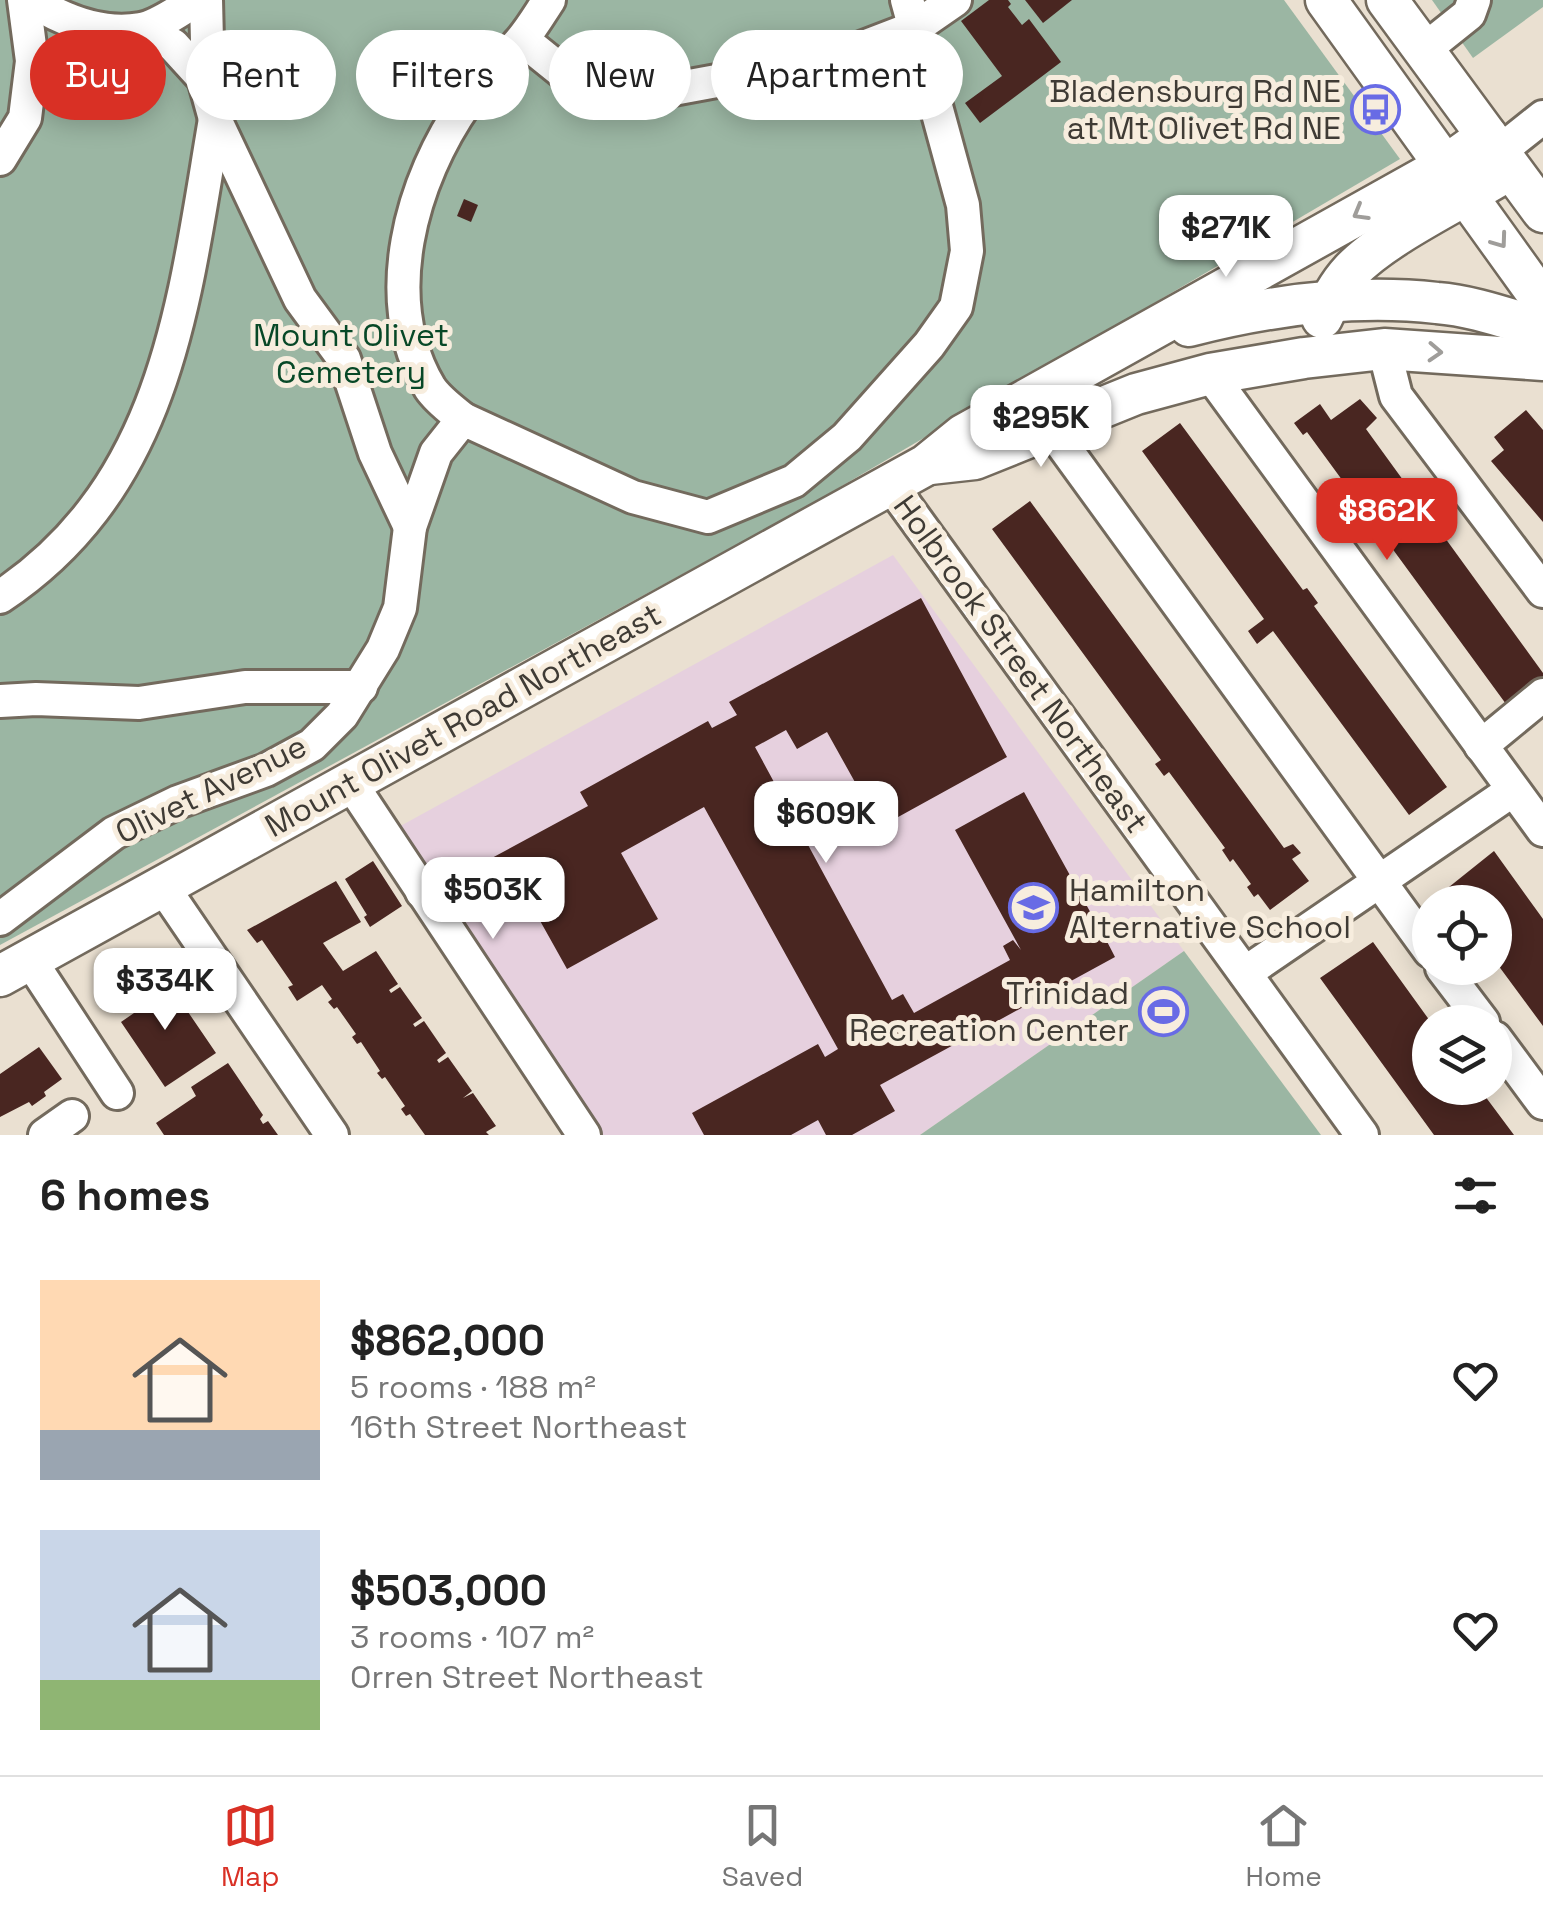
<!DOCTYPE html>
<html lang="en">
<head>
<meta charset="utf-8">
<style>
	:root { --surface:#fff; --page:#f6f6f6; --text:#222; --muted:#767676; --line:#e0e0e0; --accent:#d93025 }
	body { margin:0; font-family:"Space Grotesk",sans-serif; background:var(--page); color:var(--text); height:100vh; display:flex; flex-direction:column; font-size:38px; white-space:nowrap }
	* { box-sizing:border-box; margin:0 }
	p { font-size:32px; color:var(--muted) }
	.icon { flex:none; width:55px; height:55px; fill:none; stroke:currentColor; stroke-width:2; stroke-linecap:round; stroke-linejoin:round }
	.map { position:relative; height:1135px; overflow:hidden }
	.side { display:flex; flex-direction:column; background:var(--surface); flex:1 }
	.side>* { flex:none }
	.hud { position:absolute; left:30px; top:30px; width:1000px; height:90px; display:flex; gap:20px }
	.controls { position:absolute; left:1412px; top:885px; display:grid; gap:20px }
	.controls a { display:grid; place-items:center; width:100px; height:100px; border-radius:50%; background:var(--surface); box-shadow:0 5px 25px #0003; font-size:50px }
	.price { position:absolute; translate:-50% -85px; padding:0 22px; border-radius:20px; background:#fff; color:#222; font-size:32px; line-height:65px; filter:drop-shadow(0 2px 5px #0008) }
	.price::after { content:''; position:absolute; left:50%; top:60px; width:30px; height:22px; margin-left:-15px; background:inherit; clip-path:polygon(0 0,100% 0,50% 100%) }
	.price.current { background:var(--accent); color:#fff }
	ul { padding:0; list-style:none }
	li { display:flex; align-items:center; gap:30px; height:250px; padding:0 40px }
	li span { display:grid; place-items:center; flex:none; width:280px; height:200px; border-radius:0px; color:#555 }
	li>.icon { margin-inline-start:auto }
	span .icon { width:120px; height:120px; fill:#fffc; stroke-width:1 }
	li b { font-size:42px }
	h2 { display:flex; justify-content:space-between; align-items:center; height:120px; padding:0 40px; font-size:42px }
	.chip { padding:0 35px; border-radius:45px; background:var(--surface); box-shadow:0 5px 25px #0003; font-size:35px; line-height:90px }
	.chip.current { background:var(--accent); color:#fff }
	.dock { display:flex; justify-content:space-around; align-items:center; height:140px; border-top:2px solid var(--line); background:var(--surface); font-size:28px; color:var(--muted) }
	.dock a { display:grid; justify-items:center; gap:5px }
	.dock .current { color:var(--accent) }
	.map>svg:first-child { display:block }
	.education { fill:#e6d0de }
	.green { fill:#9bb6a3 }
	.building { fill:#492621 }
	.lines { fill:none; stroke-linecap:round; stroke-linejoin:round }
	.minor-casing { stroke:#736a5d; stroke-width:38 }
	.major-casing { stroke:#736a5d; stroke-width:45 }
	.minor { stroke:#fff; stroke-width:32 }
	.major { stroke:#fff; stroke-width:40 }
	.oneway { stroke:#9f9d9a }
	.labels { text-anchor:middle; stroke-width:10; stroke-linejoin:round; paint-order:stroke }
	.poi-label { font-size:32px; fill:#3f3b35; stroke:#f7edde; text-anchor:end }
	.park-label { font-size:32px; fill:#074827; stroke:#f7edde }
	.street-label { font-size:32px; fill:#3f3b35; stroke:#f7edde }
</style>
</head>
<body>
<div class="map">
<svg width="1543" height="1135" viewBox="0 0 1543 1135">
	<rect width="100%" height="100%" fill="#eae0d1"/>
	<path class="education" d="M893 555 1184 951 920 1135H600L395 829Z"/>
	<g class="green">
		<path d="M0 0H1284L1400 159 806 507 0 945Z"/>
		<path d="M1432 0H1543V7L1473 58Z"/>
		<path d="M1184 951 1321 1135H920Z"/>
	</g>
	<g class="building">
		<path d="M989 0H1008L1011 4 1008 7 1022 25 1029 19 1061 62 980 123 965 103 1002 76 961 21Z"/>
		<path d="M1025 0H1072L1043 23Z"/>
		<path d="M464 199 478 205 471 222 457 216Z"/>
		<path d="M1360 399 1377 418 1366 429 1543 673V677L1506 704 1307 432 1303 435 1294 423 1320 404 1331 420Z"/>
		<path d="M1526 410 1543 430V522L1491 461 1504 450 1494 437Z"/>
		<path d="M1180 423 1303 590 1307 588 1318 603 1314 606 1447 787 1409 815 1273 631 1257 644 1248 631 1264 619 1142 451Z"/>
		<path d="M1030 501 1284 848 1293 844 1301 853 1292 859 1309 881 1270 910 1258 894 1254 897 1247 887 1251 884 1233 859 1230 862 1222 850 1225 848 1169 772 1164 776 1155 764 1161 760 992 529Z"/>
		<path d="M921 598 1007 757 880 827 827 732 797 749 786 730 755 747 892 1000 903 994 914 1013 1010 960 1003 946 1013 940 1021 950 955 830 1024 792 1093 917 1097 914 1104 926 1100 928 1115 957 880 1085 895 1111 852 1135H826L818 1120 791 1135H704L692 1113 818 1044 825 1057 838 1049 704 807 621 853 658 919 567 969 515 876 503 882 490 859 588 806 580 792 708 721 712 728 737 715 729 702Z"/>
		<path d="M1494 851 1543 919V1026L1495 961V902H1452L1444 891Z"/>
		<path d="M373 861 402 906 370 927 364 917 367 915 345 879Z"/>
		<path d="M336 881 361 922 323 943 343 971 376 951 398 984 389 990 391 993 400 987 422 1018 413 1024 415 1027 424 1021 446 1053 437 1060 439 1063 448 1057 472 1091 463 1098 473 1093 496 1126 486 1132 489 1135H425L410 1114 406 1116 401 1109 405 1106 385 1077 382 1079 377 1073 380 1071 361 1042 357 1044 352 1037 356 1034 337 1007 334 1009 328 1002 332 999 322 985 297 1001 288 987 293 985 262 940 257 943 247 930Z"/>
		<path d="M1373 942 1430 1021V1088H1479L1514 1135H1434L1320 978Z"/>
		<path d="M147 981 158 996 171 987 216 1053 165 1087 121 1022 134 1013 123 997Z"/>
		<path d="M39 1047 62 1079 44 1092 46 1096 32 1106 29 1102 0 1117V1074Z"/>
		<path d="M228 1063 263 1115 260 1119 263 1124 268 1121 278 1135H164L156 1123 196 1096 191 1087Z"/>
	</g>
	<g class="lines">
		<defs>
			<g id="minor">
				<path d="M31 0C64 21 101 36 141 29 159 26 181 9 197 0"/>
				<path d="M143 29 173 45 204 79 215 119 300 299 344 359 375 453 410 527"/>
				<path d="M523 40 580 86 619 99 830 60 916 27 955 0"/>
				<path d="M1424 50 1469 14 1474 0"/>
				<path d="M204 79 207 41 206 0"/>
				<path d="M1499 152 1543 117"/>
				<path d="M0 159 25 118 32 61 24 0"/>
				<path d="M1384 349 1396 396 1543 591"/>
				<path d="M1210 374 1543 830"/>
				<path d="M463 419C452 410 438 400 430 388 377 299 411 180 467 101 482 80 502 63 518 44 530 31 539 15 549 0"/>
				<path d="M1051 429 1430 951"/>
				<path d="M890 484 1362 1135"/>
				<path d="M0 597C168 485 184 301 215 119"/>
				<path d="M0 701 36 699 139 703 245 687H361"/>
				<path d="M1481 746 1543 695"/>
				<path d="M350 782 584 1135"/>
				<path d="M163 887 332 1135"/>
				<path d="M422 892 450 894 464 900"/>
				<path d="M0 919 114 833 178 802 266 770 312 745 342 715 383 649 400 608 410 527 436 453 463 419 633 497 708 517 794 481 847 437 929 345 956 307 967 251 963 205 907 0"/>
				<path d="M30 960 117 1093"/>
				<path d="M1442 968 1483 1022"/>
				<path d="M1245 973 1513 790"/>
				<path d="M1495 1038 1543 1103"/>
				<path d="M45 1135 72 1116"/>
			</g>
			<g id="major">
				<path d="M1326 0 1543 302"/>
				<path d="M1387 0 1543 212"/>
				<path d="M1322 318C1330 301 1338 285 1351 271 1386 234 1465 198 1510 169"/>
				<path d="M1189 326C1270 305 1354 294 1437 303 1474 306 1508 319 1543 329"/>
				<path d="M930 464 975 459 1136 394 1210 374 1304 358 1384 349 1543 360"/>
				<path d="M0 976 926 465 963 435 1445 166 1487 136"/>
			</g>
		</defs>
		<use href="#minor" class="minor-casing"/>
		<use href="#major" class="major-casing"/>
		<use href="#minor" class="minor"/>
		<use href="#major" class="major"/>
	</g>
	<defs><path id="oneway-chevron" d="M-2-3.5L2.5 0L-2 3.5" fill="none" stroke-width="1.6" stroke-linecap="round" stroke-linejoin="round" transform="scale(2.5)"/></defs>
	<g class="oneway">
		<use href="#oneway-chevron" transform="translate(1360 213) rotate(150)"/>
		<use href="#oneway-chevron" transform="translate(1500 241) rotate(54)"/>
		<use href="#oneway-chevron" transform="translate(1435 352) rotate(3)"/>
	</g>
	<defs>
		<symbol id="bus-ring" viewBox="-11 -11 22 22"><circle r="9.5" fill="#f7edde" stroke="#686be5" stroke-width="1.5"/><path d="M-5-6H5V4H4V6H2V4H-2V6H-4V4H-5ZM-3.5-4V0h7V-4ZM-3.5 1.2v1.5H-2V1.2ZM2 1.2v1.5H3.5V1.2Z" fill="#686be5"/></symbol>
		<symbol id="school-ring" viewBox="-11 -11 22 22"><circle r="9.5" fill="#f7edde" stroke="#686be5" stroke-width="1.5"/><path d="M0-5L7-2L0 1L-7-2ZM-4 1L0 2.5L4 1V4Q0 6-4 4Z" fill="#686be5"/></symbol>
		<symbol id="stadium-ring" viewBox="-11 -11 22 22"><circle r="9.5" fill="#f7edde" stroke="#686be5" stroke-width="1.5"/><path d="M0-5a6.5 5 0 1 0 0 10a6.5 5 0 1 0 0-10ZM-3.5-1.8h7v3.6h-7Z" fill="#686be5"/></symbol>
	</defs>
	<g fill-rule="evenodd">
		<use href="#bus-ring" x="1348" y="82" width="55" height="55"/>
		<use href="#school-ring" x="1006" y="880" width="55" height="55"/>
		<use href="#stadium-ring" x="1136" y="984" width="55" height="55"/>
	</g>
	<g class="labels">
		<g class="poi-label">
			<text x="1341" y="102">Bladensburg Rd NE<tspan x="1341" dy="37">at Mt Olivet Rd NE</tspan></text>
			<text x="1069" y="901" text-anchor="start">Hamilton<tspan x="1069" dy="37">Alternative School</tspan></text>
			<text x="1129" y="1004">Trinidad<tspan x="1129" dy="37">Recreation Center</tspan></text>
		</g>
		<g class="park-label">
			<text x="351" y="346">Mount Olivet<tspan x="351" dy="37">Cemetery</tspan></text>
		</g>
		<g class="street-label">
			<text transform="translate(1021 664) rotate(54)" y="11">Holbrook Street Northeast</text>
			<text transform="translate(463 720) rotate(-29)" y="11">Mount Olivet Road Northeast</text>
			<text transform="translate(211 789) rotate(-26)" y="11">Olivet Avenue</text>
		</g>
	</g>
</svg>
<div class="controls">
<a><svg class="icon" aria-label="locate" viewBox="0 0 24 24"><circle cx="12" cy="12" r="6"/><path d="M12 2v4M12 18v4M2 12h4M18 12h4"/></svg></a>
<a><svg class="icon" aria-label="layers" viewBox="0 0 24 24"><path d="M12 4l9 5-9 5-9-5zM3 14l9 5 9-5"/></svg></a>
</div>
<b class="price" style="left:1226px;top:280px">$271K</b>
<b class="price" style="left:1041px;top:470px">$295K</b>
<b class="price current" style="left:1387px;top:563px">$862K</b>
<b class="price" style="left:826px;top:866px">$609K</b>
<b class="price" style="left:493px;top:942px">$503K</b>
<b class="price" style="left:165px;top:1033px">$334K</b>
<div class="hud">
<a class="chip current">Buy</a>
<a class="chip">Rent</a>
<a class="chip">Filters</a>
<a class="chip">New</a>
<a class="chip">Apartment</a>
</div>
</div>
<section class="side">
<h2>6 homes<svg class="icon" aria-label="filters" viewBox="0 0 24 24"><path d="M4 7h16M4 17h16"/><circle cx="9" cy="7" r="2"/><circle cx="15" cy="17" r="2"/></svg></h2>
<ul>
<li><span style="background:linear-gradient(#ffd9b3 75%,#9aa5b1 0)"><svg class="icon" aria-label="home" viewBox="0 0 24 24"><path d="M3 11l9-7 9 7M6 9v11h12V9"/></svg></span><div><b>$862,000</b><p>5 rooms · 188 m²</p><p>16th Street Northeast</p></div><svg class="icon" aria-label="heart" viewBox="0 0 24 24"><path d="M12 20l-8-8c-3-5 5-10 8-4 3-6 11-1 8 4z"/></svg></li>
<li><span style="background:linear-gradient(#c9d6e8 75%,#8fb573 0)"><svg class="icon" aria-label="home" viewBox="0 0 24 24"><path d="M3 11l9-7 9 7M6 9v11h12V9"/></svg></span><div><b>$503,000</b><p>3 rooms · 107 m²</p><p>Orren Street Northeast</p></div><svg class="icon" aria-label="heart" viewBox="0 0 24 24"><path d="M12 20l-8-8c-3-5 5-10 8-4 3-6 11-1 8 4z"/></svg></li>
</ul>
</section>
<nav class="dock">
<a class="current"><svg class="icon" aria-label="map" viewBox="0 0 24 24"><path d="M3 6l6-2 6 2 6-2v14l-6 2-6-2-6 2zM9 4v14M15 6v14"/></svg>Map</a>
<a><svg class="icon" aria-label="saved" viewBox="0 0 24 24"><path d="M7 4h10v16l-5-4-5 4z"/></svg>Saved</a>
<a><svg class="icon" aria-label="home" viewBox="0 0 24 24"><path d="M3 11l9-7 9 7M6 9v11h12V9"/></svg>Home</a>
</nav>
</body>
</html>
